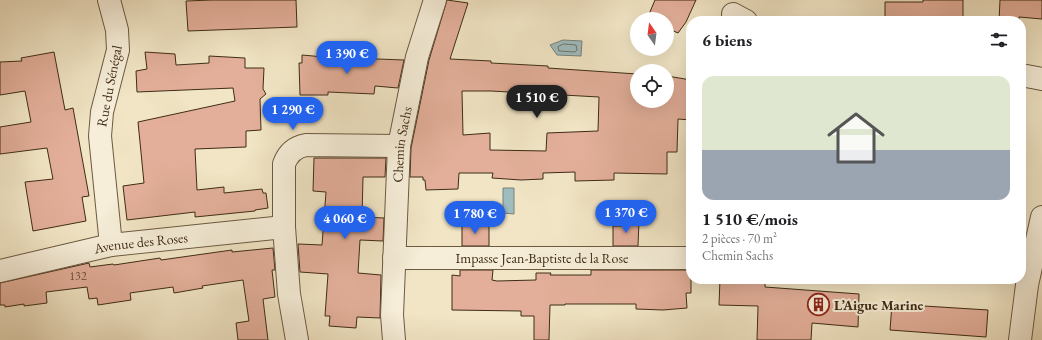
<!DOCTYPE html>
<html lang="fr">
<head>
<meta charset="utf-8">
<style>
	:root { --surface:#fff; --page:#f6f6f6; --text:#202124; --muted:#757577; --line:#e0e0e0; --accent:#2563eb }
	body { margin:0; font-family:"EB Garamond",serif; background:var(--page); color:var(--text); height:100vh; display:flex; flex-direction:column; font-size:15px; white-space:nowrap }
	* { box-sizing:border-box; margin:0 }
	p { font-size:13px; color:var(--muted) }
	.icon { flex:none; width:22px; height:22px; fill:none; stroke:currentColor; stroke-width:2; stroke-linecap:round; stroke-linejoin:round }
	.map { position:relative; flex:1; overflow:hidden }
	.side { position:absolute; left:686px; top:16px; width:340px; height:268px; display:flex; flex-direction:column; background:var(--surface); border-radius:16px; box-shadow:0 4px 16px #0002 }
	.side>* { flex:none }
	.needle { width:26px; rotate:346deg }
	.controls { position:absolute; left:630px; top:12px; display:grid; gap:8px }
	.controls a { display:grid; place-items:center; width:44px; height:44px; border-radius:50%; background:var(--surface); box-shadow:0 4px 16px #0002; font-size:20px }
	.price { position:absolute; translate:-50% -34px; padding:0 9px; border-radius:14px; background:var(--accent); color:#fff; font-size:13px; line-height:26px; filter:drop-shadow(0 1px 2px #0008) }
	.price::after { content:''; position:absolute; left:50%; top:24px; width:12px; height:9px; margin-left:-6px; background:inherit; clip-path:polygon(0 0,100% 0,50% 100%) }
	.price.active { background:#222; color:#fff }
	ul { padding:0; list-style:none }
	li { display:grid; align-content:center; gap:8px; height:212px; padding:0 16px }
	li+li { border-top:1px solid var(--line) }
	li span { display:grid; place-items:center; height:124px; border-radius:12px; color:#555 }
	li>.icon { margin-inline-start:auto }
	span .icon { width:72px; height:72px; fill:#fffc; stroke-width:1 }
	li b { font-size:17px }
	h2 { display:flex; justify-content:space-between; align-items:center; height:48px; padding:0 16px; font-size:17px }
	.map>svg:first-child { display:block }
	.water { fill:#9fbcbf; stroke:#79827b }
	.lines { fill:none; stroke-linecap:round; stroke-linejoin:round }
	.shore { stroke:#6f746a; stroke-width:1 }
	.building { fill:#e3af9a; stroke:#3f2c16; fill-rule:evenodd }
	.minor-casing { stroke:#6c5a42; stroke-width:24 }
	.minor { stroke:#f6eed9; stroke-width:22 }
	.labels { text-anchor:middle; stroke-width:4; stroke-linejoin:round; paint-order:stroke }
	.number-label { font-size:12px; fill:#684d37 }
	.street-label { font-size:14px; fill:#3f2c16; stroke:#f6eed9 }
	.poi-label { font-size:14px; font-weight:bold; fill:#3f2c16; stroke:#f6eed9; text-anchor:start }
</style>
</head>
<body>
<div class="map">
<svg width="1042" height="340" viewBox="0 0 1042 340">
	<rect width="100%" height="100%" fill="#f1e5c5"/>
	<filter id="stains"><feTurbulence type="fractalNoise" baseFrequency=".005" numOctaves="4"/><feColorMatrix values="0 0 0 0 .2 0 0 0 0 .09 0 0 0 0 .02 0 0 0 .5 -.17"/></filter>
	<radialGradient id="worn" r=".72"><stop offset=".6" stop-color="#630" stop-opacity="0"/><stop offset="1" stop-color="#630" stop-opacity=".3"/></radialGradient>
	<g class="water">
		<path d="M563 40 582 41 581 56 557 55 550 45Z"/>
		<path d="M503 188H514V214L503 213Z"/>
	</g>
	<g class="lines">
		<path class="shore" d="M564 44 576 45 577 50 575 52 559 51 558 47Z"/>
	</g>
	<g class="building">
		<path d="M212 0H296L297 27 188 31 186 1Z"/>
		<path d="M447 0 468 3 450 59 491 61V63L548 66V68L637 74V101H667V76L691 80V120L678 119 677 152H667V174L614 173V180L575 181V172L543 173V179L521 180 492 178 493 173H459L458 189 426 190 425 180H423V177H410L411 148 429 60ZM462 91H491L599 97 598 131 547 133 546 151 490 150V133L463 135Z"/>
		<path d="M655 0H696L686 22 678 33 667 28V19H647Z"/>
		<path d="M923 0H963V21H885V2H923Z"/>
		<path d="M1000 0H1042V19L1019 17V21H999Z"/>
		<path d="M54 52 65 110 73 108 89 196 82 197 86 221 33 231 25 182 53 179 47 148 0 154V127L31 122 25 91 0 95V62L22 61 21 58Z"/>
		<path d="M145 52 175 54 176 65 209 63V56L245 58V68H264L263 89 266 94 260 99 261 130 246 131V147L195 149 197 190 224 187V193L262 189 263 193H266L268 208 255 210V211L195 217V212L127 220 123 186 144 183 138 122 235 101 233 88 137 92 136 71 147 69Z"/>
		<path d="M302 55 324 57 404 60 398 88 375 86 374 94 328 92V95H300L299 63H302Z"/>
		<path d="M314 158H386L385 177H363L362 217 384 218 383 241 360 240 358 273 381 275 380 318 357 317 356 328 329 326 330 316H325L328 274 300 272 298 244 322 245 326 192 313 191Z"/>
		<path d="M623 221H639L638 246H613V226H623Z"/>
		<path d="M462 223 489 224V246H462Z"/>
		<path d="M273 248 275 270H272L275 297 263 299 268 340H238L236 323 249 321 243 280 202 286 203 288 174 293 173 287 130 293 131 300 98 305 97 298 89 299 87 287 46 292 47 303 24 306V304L5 307V305H0V283L89 263 90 267 113 264 114 265 160 258 161 260 232 250V252Z"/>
		<path d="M460 270H493L492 280 497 281 536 280V273H551L550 275H591V270H691V293H686L687 308 663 310 636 309V304H565V305H550L549 340H534V316H521V311L452 310V275L460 276Z"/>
		<path d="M720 279H765V287L859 294 858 327 812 323 811 340H757L758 306 719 305Z"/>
		<path d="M892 304 988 310 986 337 890 330Z"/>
	</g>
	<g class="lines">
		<defs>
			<g id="minor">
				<path d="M109 0 117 30 118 50 102 112 100 136 111 245"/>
				<path d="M733 14 746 21"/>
				<path d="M1021 75 1042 79"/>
				<path id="s1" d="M394 258H691"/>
				<path id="s2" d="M0 271 111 245 284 227"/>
				<path d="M297 340 289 294 284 227V164C288 153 295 147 306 145L399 146"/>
				<path id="s3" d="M394 340 392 315 399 146 417 57 435 0"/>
				<path d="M1020 340 1027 285 1042 217"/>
			</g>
		</defs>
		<use href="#minor" class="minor-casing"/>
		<use href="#minor" class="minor"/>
	</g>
	<defs>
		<symbol id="building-ring" viewBox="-11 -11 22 22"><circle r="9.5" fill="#f6eed9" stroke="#8f2418" stroke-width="1.5"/><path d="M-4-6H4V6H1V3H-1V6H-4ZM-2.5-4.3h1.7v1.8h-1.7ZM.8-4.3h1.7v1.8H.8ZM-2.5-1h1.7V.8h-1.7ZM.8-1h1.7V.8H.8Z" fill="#8f2418"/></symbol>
	</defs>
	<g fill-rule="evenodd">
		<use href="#building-ring" x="806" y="292" width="25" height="25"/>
	</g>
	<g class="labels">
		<g class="number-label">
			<text x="78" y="280">132</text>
		</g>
		<g class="street-label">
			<text transform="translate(109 86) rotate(-79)" y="5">Rue du Sénégal</text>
			<text dy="5" stroke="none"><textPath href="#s3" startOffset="196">Chemin Sachs</textPath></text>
			<text dy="5" stroke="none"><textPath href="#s2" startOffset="144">Avenue des Roses</textPath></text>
			<text dy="5" stroke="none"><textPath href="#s1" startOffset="148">Impasse Jean-Baptiste de la Rose</textPath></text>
		</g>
		<g class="poi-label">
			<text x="834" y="310">L’Aigue Marine</text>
		</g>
	</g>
	<rect width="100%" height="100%" filter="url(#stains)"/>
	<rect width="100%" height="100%" fill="url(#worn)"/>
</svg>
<div class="controls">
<a><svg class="needle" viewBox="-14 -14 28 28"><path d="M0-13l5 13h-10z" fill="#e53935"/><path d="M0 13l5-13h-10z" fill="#757577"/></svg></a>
<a><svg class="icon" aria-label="locate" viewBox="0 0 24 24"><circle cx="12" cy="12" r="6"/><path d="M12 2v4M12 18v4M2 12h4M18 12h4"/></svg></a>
</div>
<b class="price" style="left:347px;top:75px">1 390 €</b>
<b class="price active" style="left:537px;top:119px">1 510 €</b>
<b class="price" style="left:293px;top:131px">1 290 €</b>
<b class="price" style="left:626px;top:234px">1 370 €</b>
<b class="price" style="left:475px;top:235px">1 780 €</b>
<b class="price" style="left:345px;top:240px">4 060 €</b>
<section class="side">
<h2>6 biens<svg class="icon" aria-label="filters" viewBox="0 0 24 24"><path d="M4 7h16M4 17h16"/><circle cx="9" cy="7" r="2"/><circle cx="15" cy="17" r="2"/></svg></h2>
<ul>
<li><span style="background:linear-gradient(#dfe7d0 60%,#9aa5b1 0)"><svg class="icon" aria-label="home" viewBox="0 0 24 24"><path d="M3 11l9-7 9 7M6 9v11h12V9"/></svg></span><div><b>1 510 €/mois</b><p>2 pièces · 70 m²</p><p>Chemin Sachs</p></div></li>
</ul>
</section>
</div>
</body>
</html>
